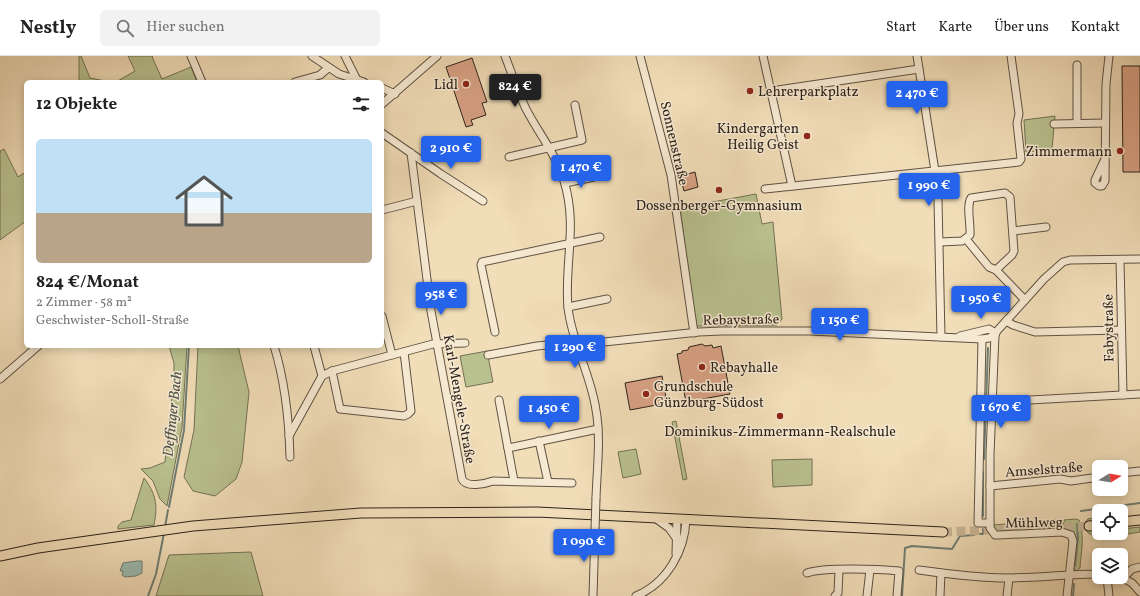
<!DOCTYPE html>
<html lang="de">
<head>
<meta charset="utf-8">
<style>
	:root { --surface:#fff; --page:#f2f2f2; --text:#222; --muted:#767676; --line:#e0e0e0; --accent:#2563eb }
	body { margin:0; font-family:Vollkorn,serif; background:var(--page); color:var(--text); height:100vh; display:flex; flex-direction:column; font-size:15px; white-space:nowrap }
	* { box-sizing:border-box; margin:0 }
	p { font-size:13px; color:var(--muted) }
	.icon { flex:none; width:22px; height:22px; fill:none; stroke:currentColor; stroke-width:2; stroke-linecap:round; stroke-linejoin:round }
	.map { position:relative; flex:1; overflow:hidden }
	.panel { position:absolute; left:24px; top:24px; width:360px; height:268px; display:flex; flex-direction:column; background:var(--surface); border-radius:6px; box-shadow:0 2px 10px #0003 }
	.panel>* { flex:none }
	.needle { width:26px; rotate:79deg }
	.controls { position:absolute; left:1092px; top:404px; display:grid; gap:8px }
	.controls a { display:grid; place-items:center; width:36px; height:36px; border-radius:6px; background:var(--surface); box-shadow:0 2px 10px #0003; font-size:20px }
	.price { position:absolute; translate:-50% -34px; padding:0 9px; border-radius:4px; background:var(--accent); color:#fff; font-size:13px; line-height:26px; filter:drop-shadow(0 1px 2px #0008) }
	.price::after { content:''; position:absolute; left:50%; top:24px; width:12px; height:9px; margin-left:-6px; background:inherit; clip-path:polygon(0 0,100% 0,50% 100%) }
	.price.on { background:#222; color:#fff }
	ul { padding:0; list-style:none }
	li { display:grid; align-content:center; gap:8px; height:212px; padding:0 12px }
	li+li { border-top:1px solid var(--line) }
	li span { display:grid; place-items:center; height:124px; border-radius:6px; color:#555 }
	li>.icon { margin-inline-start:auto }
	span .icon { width:72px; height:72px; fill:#fffc; stroke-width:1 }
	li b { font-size:17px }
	h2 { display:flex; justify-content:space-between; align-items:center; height:48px; padding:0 12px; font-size:17px }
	header { display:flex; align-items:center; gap:24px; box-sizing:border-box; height:56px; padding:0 20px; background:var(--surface); border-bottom:1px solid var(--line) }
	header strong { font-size:19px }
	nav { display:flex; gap:22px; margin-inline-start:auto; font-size:14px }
	.search { width:280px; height:36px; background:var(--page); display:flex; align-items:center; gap:10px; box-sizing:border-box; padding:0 14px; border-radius:6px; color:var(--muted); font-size:15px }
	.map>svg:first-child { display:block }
	.green { fill:#b9c18f; stroke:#737256 }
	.water { fill:#9bbbb1; stroke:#6f7e75 }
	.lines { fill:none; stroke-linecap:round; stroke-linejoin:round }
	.stream { stroke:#6f7e75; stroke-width:2 }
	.building { fill:#d9a285; stroke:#2d231c }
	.major-tunnel { stroke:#cab899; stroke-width:9; stroke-dasharray:9 4.5; stroke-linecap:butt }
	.minor-casing { stroke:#5e5243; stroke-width:9 }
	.major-casing { stroke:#2d231c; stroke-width:11 }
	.minor { stroke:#f6e9d1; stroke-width:7 }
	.major { stroke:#f1ddb8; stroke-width:9 }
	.minor-bridge-casing { stroke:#5e5243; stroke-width:9; stroke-linecap:butt }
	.minor-bridge { stroke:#f6e9d1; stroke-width:7 }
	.poi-dot { fill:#8f2418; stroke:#f6e9d1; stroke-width:1.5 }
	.labels { text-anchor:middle; stroke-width:3; stroke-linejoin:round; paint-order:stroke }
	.poi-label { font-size:14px; fill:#2d231c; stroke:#f6e9d1; text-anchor:end }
	.street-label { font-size:14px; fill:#2d231c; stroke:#f6e9d1 }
	.water-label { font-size:15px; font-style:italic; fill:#4e5149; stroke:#f6e9d1 }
</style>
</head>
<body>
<header>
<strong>Nestly</strong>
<div class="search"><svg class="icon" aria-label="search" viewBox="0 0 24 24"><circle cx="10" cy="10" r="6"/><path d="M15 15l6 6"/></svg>Hier suchen</div>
<nav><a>Start</a><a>Karte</a><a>Über uns</a><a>Kontakt</a></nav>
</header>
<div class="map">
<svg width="1140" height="540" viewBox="0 0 1140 540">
	<rect width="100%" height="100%" fill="#f1ddb8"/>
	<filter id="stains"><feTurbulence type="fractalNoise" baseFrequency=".005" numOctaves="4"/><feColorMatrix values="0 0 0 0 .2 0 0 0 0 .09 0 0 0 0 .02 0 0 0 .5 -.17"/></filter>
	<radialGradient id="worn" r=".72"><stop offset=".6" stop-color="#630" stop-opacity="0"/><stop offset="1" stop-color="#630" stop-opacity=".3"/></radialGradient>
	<g class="green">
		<path d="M79 0H81L90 22 110 26H79Z"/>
		<path d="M128 0H153L152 1 162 23 191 11 197 26H116L135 15Z"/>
		<path d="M1055 60 1052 93 1026 96 1024 64Z"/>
		<path d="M4 93 18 121 26 116V165L0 184V95Z"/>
		<path d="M756 138 762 168 773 166 782 263 777 269 696 270 680 152Z"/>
		<path d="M169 290H187L182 371 167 450 160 443 153 425 141 413 150 412 165 406 174 319V307Z"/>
		<path d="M198 290H238L249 336 242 406 236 423 215 440 193 435 184 421 194 374Z"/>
		<path d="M487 295 493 326 466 331 460 300Z"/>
		<path d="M676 365 687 423 683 424 672 366Z"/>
		<path d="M636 393 641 418 623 422 618 396Z"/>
		<path d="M812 403V429L773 431 772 404Z"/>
		<path d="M144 422C156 438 158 449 154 469L118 473V470L122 466 131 464Z"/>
		<path d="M1099 461V466L1090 474 1099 475V477H1121V473L1140 471V476C1126 478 1084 489 1084 468L1088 463Z"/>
		<path d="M1075 463 1079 464C1085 477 1081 498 1080 512L1076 515 1073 511 1071 475 1061 473V470L1064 467V464Z"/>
		<path d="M1057 464 1058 473 1000 477 996 475 993 469Z"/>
		<path d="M251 496 263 540H156L169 499Z"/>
	</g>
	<path class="water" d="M137 505H142V517L136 520 125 521 122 519 123 515H120L123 507Z"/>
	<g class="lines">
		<g class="stream">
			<path d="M984 403 988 292"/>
			<path d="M169 451 184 374 189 290"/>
			<path d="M1081 455 1140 447"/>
			<path d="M983 460V416"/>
			<path d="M165 471 168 454"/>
			<path d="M980 478H983V473"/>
			<path d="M1075 510 1078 482 1077 468"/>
			<path d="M148 540 156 518 164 477"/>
			<path d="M902 540 905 492 912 490 952 493 960 480 974 479"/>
			<path d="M1073 540 1074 528"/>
		</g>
	</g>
	<g class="building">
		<path d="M472 2 487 46 482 47 486 59 471 64 473 69 466 71 446 11Z"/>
		<path d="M1122 10H1140V116H1123Z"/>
		<path d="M695 116 698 131 684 135 680 120Z"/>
		<path d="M702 288 705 290 712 289 713 292 721 290 730 338 686 346 677 298 682 297V295L688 294 689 291Z"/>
		<path d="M662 320 667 347 630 354 625 327Z"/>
	</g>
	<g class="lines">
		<path class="major-tunnel" d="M943 476 1089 470"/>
		<defs>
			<g id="minor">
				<path d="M191 0 202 26"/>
				<path d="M312 0 339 18 364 26"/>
				<path d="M345 0 357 24"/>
				<path d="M505 0C512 18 518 36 526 53 539 78 556 98 564 125 578 170 564 208 568 252 572 287 591 319 596 354 601 382 597 413 596 442"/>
				<path d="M640 0 671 119 694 277"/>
				<path d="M763 0 792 130"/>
				<path d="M917 0 935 115 938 144 941 281"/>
				<path d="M1077 9V67"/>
				<path d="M295 26 320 19 328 12"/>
				<path d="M382 32 395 38"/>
				<path d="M771 35 919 13"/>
				<path d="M382 48 437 0"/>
				<path d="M1054 68 1105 67"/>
				<path d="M382 77 441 118 483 145"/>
				<path d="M411 97 431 255 462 423C466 432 485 428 493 425L572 427"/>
				<path d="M509 101 582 84 575 49"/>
				<path d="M1105 103 1095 124V127L1099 130H1102L1105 125 1106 28 1109 0"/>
				<path d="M565 127 594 121"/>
				<path d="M765 133 1019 106 1021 103 1017 67 1019 58 1011 0"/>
				<path d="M382 154 417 145"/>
				<path d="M1013 175 1046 171"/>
				<path d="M966 183 989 211 996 214 1025 244"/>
				<path d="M940 186 962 185 970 179C971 169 966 150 971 142L1005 137 1010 141 1014 195 1012 199 996 214"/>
				<path d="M1120 204 1123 339"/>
				<path d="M568 251 607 243"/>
				<path d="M382 260 392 299"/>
				<path d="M1006 265 1013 269 1035 276 1121 274"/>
				<path d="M495 276 481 209 482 206 600 181"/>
				<path d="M960 280 989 273 994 276 995 279"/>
				<path d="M982 283 978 467H990"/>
				<path d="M274 290C285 325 289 365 290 401"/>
				<path d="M314 290 322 320"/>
				<path d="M577 292 604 286 699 276 722 275H810L982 283 989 282 995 279"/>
				<path d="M488 299 537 290 576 286"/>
				<path d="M332 315 340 353 404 360 408 358 411 355 404 296"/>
				<path d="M0 323 38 290"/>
				<path d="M499 344 514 425"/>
				<path d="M992 346 1140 338"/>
				<path d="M289 380 322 320 332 315 433 288 465 287"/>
				<path d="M539 385 548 426"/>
				<path d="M508 392 598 373"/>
				<path d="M1121 417 1140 415"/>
				<path d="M990 430 1060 423 1071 425 1099 421"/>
				<path d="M655 462 669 472 676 482"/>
				<path d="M676 498 677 463"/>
				<path d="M919 514C948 518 978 522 1007 522 1038 522 1068 518 1099 518"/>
				<path d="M807 517C823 511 880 513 899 515L897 540"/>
				<path d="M1107 521 1109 540"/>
				<path d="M1121 521 1132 527 1140 536"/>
				<path d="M1123 522 1132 513 1140 511"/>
				<path d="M593 540 595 475"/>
				<path d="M636 540C667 527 685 495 686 463"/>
				<path d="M835 540 838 537 839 514"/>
				<path d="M867 540 870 514"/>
				<path d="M940 540 941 517"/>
				<path d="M1007 540 1009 522"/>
				<path d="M1067 540 1073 485 1071 479 1062 476 999 479H995L990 472V398L995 279 997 275 1044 223 1063 206 1070 204 1140 203"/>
			</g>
			<g id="major">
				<path d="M1121 466 1140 464"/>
				<path d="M1089 470 1099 469"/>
				<path d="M0 500 38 492 193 470 361 457 537 456 943 476"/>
			</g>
		</defs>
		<use href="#minor" class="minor-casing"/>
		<use href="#major" class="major-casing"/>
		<use href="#minor" class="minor"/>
		<use href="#major" class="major"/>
		<defs>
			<path id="minor-bridge" d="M595 475 596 442"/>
		</defs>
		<use href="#minor-bridge" class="minor-bridge-casing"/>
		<use href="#minor-bridge" class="minor-bridge"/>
	</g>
	<g class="poi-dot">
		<circle cx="466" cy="28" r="4"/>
		<circle cx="750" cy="35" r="4"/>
		<circle cx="807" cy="80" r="4"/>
		<circle cx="1120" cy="95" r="4"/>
		<circle cx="719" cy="134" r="4"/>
		<circle cx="702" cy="311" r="4"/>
		<circle cx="646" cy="338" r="4"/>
		<circle cx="780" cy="360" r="4"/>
	</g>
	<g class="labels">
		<g class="poi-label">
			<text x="458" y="33">Lidl</text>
			<text x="758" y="40" text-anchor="start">Lehrerparkplatz</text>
			<text x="799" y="77">Kindergarten<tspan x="799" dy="16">Heilig Geist</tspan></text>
			<text x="1112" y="100">Zimmermann</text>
			<text x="719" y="154" text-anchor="middle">Dossenberger-Gymnasium</text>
			<text x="710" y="316" text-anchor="start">Rebayhalle</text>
			<text x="654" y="335" text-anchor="start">Grundschule<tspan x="654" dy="16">Günzburg-Südost</tspan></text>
			<text x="780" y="380" text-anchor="middle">Dominikus-Zimmermann-Realschule</text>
		</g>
		<g class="street-label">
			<text transform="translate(675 87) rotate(77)" y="5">Sonnenstraße</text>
			<text transform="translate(741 263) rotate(-1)" y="5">Rebaystraße</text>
			<text transform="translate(1108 272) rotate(-91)" y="5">Fabystraße</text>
			<text transform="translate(460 343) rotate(80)" y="5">Karl-Mengele-Straße</text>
			<text transform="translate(1044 413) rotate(-4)" y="5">Amselstraße</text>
			<text transform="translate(1034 466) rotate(-1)" y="5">Mühlweg</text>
		</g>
		<g class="water-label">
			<text transform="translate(172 358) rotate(-84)" y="5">Deffinger Bach</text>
		</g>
	</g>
	<rect width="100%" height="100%" filter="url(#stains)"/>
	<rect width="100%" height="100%" fill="url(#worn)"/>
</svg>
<div class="controls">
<a><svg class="needle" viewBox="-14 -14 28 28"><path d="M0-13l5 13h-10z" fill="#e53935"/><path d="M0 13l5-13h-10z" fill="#767676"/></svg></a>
<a><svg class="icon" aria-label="locate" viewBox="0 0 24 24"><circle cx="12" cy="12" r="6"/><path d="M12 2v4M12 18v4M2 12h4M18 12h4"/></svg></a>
<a><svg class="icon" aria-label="layers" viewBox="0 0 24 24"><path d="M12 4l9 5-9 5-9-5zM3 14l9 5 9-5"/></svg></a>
</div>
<b class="price on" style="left:515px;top:52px">824 €</b>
<b class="price" style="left:917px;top:59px">2 470 €</b>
<b class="price" style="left:451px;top:114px">2 910 €</b>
<b class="price" style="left:581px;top:133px">1 470 €</b>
<b class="price" style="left:929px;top:151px">1 990 €</b>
<b class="price" style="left:441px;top:260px">958 €</b>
<b class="price" style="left:981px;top:264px">1 950 €</b>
<b class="price" style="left:840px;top:286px">1 150 €</b>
<b class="price" style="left:575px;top:313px">1 290 €</b>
<b class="price" style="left:1001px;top:373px">1 670 €</b>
<b class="price" style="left:549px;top:374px">1 450 €</b>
<b class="price" style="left:584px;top:507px">1 090 €</b>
<section class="panel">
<h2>12 Objekte<svg class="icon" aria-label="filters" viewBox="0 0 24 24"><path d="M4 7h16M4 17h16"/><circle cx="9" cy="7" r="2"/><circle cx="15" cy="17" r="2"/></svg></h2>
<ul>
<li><span style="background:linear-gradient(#bfe0f5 60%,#b9a48a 0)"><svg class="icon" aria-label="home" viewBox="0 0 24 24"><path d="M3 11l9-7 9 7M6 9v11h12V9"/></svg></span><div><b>824 €/Monat</b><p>2 Zimmer · 58 m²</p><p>Geschwister-Scholl-Straße</p></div></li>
</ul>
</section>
</div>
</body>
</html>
